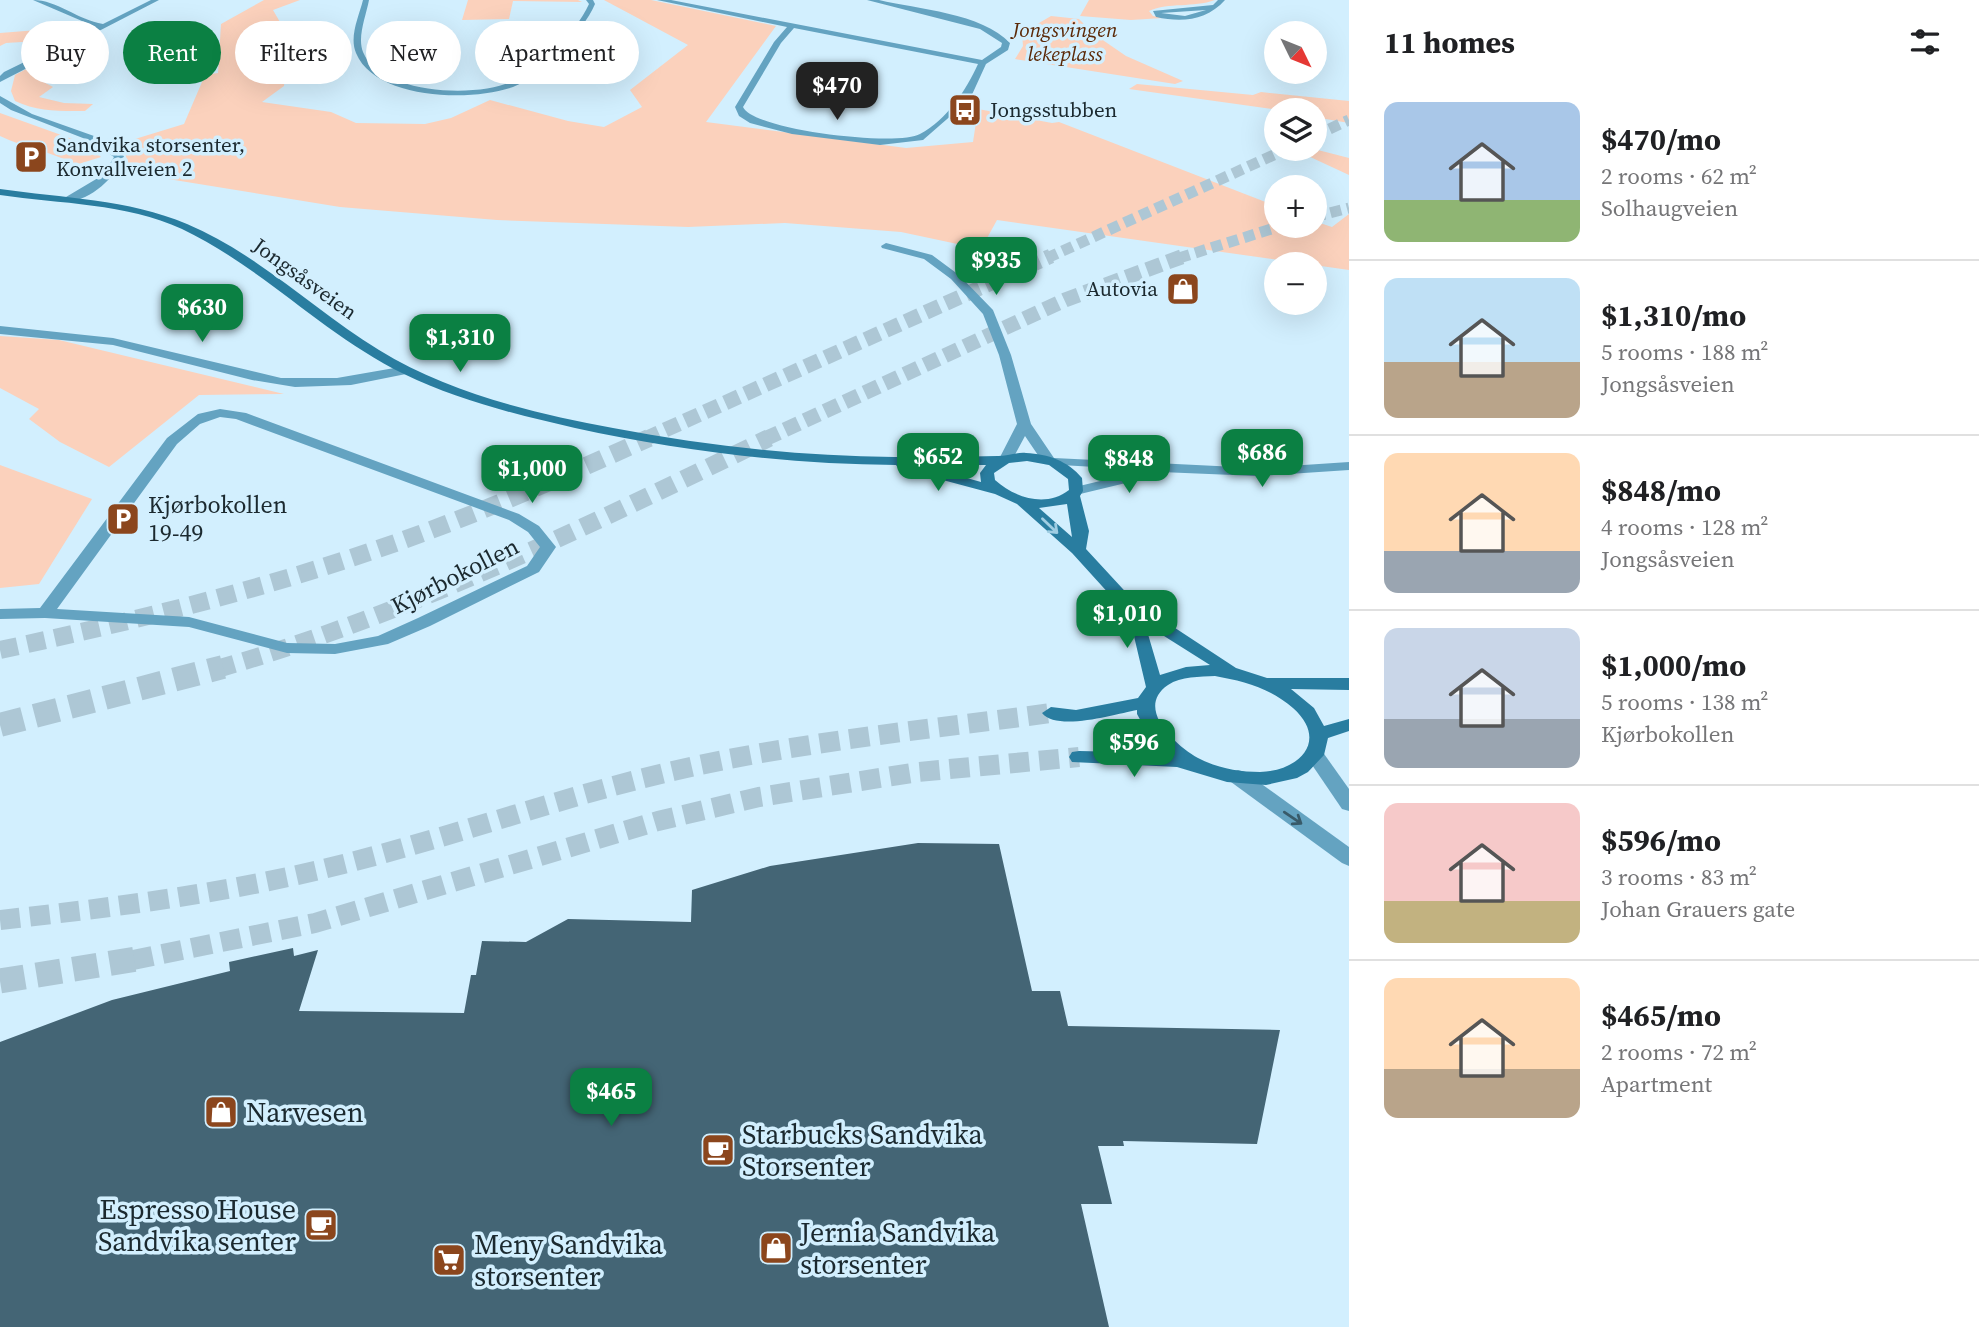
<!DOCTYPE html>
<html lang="en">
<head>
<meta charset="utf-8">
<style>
	:root { --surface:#fff; --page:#f2f2f2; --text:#202124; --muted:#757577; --line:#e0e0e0; --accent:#0b8043 }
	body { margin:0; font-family:"Source Serif 4",serif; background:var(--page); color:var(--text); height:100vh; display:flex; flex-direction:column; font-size:26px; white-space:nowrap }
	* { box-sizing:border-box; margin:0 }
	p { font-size:23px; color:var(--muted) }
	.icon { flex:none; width:38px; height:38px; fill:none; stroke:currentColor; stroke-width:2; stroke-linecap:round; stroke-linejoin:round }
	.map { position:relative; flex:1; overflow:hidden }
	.sheet { display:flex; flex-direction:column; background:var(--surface); width:630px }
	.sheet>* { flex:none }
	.guide { position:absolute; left:21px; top:21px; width:665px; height:63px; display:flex; gap:14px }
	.needle { width:46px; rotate:133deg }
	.buttons { position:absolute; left:1264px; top:21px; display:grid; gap:14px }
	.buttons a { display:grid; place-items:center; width:63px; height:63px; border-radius:50%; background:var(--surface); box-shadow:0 7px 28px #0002; font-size:35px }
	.price { position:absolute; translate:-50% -60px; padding:0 16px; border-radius:14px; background:var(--accent); color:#fff; font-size:23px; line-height:46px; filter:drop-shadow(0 2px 4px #0008) }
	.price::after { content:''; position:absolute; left:50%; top:42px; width:21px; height:16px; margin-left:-10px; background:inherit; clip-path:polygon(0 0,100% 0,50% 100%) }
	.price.current { background:#222; color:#fff }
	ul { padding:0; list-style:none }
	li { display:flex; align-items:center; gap:21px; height:175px; padding:0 35px }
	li+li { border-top:2px solid var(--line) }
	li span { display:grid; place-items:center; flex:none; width:196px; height:140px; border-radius:14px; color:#555 }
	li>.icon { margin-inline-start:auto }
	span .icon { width:84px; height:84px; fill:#fffc; stroke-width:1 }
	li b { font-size:30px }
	h2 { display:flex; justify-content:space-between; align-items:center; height:84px; padding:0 35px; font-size:30px }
	.pill { padding:0 24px; border-radius:32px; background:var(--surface); box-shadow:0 7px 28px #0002; font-size:24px; line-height:63px }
	.pill.current { background:var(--accent); color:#fff }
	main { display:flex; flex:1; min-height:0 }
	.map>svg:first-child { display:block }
	.green { fill:#fbd1bc }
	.building { fill:#446575 }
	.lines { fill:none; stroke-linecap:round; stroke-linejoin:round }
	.secondary-tunnel-far1 { stroke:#adc7d5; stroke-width:20; stroke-dasharray:20 10; stroke-linecap:butt }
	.secondary-tunnel { stroke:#adc7d5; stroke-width:25; stroke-dasharray:25 12; stroke-linecap:butt }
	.highway-tunnel-far3 { stroke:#adc7d5; stroke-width:11; stroke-dasharray:11 6; stroke-linecap:butt }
	.highway-tunnel-far2 { stroke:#adc7d5; stroke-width:15; stroke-dasharray:15 7; stroke-linecap:butt }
	.highway-tunnel-far1 { stroke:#adc7d5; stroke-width:18; stroke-dasharray:18 10; stroke-linecap:butt }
	.highway-tunnel { stroke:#adc7d5; stroke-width:24; stroke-dasharray:24 12; stroke-linecap:butt }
	.street { fill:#64a3c1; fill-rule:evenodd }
	.secondary { fill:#297da0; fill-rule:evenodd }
	.oneway { stroke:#9fcde2 }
	.oneway2 { stroke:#385a69 }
	.labels { text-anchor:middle; stroke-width:7; stroke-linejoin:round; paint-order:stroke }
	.far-park-label { font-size:21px; font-style:italic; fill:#5b2806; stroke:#d2effe }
	.far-poi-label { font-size:21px; fill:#1b292f; stroke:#d2effe; text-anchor:start }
	.far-street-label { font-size:21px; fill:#1b292f; stroke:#d2effe }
	.poi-label { font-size:24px; fill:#1b292f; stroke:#d2effe; text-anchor:start }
	.street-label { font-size:24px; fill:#1b292f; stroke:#d2effe }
	.near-poi-label { font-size:28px; fill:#1b292f; stroke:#d2effe; text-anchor:start }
</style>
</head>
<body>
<main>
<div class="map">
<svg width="1349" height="1327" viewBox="0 0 1349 1327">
	<rect width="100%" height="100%" fill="#d2effe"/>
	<g class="green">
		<path d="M264 0H300L273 10 288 36 284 86 262 102 331 112 356 123 425 124 451 118 490 100 568 121 604 127 642 107 630 90 688 45 604 0H651L776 26 706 122 906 148 973 142 978 109 1052 123 1059 122 1276 206V226H1314V221L1332 227 1349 214V270L997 220 981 249 901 232 785 223 688 227 497 220 340 207 131 173 122 143 184 124 205 75 218 73 221 24Z"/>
		<path d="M468 0H578L582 2 513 1 509 19 462 20Z"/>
		<path d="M1089 0H1215C1193 8 1169 2 1149 11L1153 16 1163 18 1131 20 1080 16Z"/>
		<path d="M1051 16 1079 19 1094 34 1126 56 1183 81 1175 84 1015 59 1023 46 1022 33Z"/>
		<path d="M63 28 38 41 6 43 0 46V33Z"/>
		<path d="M45 59H59L36 78 53 87 39 97 64 103 93 104 85 111C60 111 38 112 15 101L11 91 15 75Z"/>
		<path d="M1137 84 1253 95 1261 92 1349 101V123L1314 117V110H1280L1129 89Z"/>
		<path d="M0 113 89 145 101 157 69 167 73 163C49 151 24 148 0 136Z"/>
		<path d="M1293 149H1314L1349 158V175Z"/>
		<path d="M0 336 59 340 284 394 199 395 109 467 60 442 29 419 39 409 0 388Z"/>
		<path d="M0 465 92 499 39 584 0 588Z"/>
	</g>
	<path class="building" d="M918 843 999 844 1032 991H1060L1068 1026 1280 1030 1257 1144 1123 1141 1124 1146H1098L1112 1204H1081L1109 1327H0V1042L112 1000 230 971 229 962 293 948 294 956 318 950 299 1011 464 1013 471 975H476L482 941 526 942 568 919 691 922 692 890 770 866Z"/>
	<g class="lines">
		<g class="secondary-tunnel-far1">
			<path d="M0 920C108 908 214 895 319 870 438 842 553 799 673 771 797 742 925 730 1051 713"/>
			<path d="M133 960 315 923 658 821 759 797 918 772 1079 757"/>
		</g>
		<path class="secondary-tunnel" d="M0 981 143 958"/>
		<g class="highway-tunnel-far3">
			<path d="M1314 136 1349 120"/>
			<path d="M1314 217 1349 208"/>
			<path d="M1047 258 1287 149"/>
			<path d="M1179 258 1281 226"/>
		</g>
		<g class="highway-tunnel-far2">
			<path d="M645 439 1051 256"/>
			<path d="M765 439 1065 300 1184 256"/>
		</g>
		<g class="highway-tunnel-far1">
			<path d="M0 650C125 623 249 593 369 552 465 520 557 479 649 438"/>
			<path d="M217 669C410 614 589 525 769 438"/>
		</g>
		<path class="highway-tunnel" d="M0 725 223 667"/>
		<g class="street">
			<path d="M33 0C57 0 78 20 103 24L151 0H159L0 82V76L4 72 96 27Z"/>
			<path d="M363 0H369C366 16 357 37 363 52 380 94 475 98 510 82 540 68 575 34 589 4L586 0H593L595 4C583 32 542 76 513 87 472 102 375 100 356 53 349 37 359 16 363 0Z"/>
			<path d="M657 0H671L982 60 1001 47 1002 43 980 29 867 0H879C917 9 982 13 1010 43L1008 50 986 64 970 99 923 140 880 145 792 134 750 123 739 116 735 107 774 42 787 27ZM794 28 978 64C966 90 947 120 920 134 897 147 753 130 743 107L781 43Z"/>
			<path d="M1218 0H1225C1207 20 1183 23 1156 17L1153 11 1213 5ZM1206 10 1185 16 1161 13Z"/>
			<path d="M0 96 32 114 94 136 124 156C116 177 90 202 66 201V197L103 175 114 157 88 140 11 110 0 103Z"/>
			<path d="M886 243 932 255 959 275 993 310 1011 355 1031 424 1054 458 1257 468 1349 462V470L1257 476 1161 472 1159 475 1076 495 1069 491 1071 488 1146 470 1044 464 1025 436 1011 462H1001L999 459 1017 424 999 355 983 314 951 279 924 259 882 248 881 246Z"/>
			<path d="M0 326 113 338 281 378H337L406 366 412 370 406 374 351 385 295 387 252 380 113 345 0 334Z"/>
			<path d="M220 409 246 413 519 514 539 526 556 547 539 572 430 626 388 644 335 654 287 653 189 627 45 618 0 619V609L40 608 167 438 198 414ZM220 417 236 419 509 520 528 532 540 547 527 566 418 618 378 636 335 644 287 643 189 617 57 609 177 444 200 424Z"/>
			<path d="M1315 750 1322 751 1349 789V811L1342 809 1306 756 1308 751Z"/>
			<path d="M1238 770 1245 772 1349 847V866L1342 863 1231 782 1228 777 1231 772Z"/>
		</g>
		<path class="secondary" d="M0 189C62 198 128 199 187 224 258 254 314 310 379 350 449 393 533 413 613 428 706 446 800 456 894 457 929 457 963 457 998 456 1007 456 1017 452 1026 453 1048 454 1068 461 1082 478L1083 491 1080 496 1089 531 1086 549 1134 601 1236 668 1267 678H1349V690L1291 689 1314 708 1324 726 1349 719V731L1328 738 1324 755 1308 772 1297 778 1266 785 1227 782 1177 767 1072 762 1069 757 1072 752 1079 751 1167 753 1152 741 1137 714V710C1116 714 1057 732 1042 713L1051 707 1076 710 1138 698 1146 687 1133 632 1121 607 1072 553 1017 504 995 494 898 468 896 465C788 464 680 451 575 428 517 415 458 400 404 374 324 335 262 267 182 229 126 203 60 204 0 195ZM1027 461 1049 465 1068 479 1069 490C1046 508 1015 498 995 480L994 473 1009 463ZM920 465H986L980 473 981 482ZM1067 504 1072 537 1039 508ZM1145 624 1210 665 1186 667 1160 675ZM1215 676C1243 681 1270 688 1293 708 1329 740 1300 771 1260 772 1239 772 1217 768 1198 758 1176 746 1134 708 1168 685 1181 676 1200 677 1215 676Z"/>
	</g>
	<defs><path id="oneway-shaft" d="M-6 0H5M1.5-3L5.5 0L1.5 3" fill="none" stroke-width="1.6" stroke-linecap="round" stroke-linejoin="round" transform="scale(1.75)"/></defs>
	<use class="oneway" href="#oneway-shaft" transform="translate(1050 526) rotate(44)"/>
	<use class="oneway2" href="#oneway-shaft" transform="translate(1293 818) rotate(34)"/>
	<defs>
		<symbol id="bus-square" viewBox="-11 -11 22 22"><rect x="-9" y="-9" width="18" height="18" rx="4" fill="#8b461d" stroke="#d2effe"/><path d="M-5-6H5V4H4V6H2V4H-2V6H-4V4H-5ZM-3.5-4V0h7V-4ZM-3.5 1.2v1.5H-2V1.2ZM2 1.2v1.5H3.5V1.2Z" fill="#fff"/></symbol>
		<symbol id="parking-square" viewBox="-11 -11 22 22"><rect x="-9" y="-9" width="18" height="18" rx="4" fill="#8b461d" stroke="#d2effe"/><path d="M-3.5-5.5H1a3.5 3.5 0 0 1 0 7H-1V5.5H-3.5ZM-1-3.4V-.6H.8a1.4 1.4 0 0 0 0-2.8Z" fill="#fff"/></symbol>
		<symbol id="shop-square" viewBox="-11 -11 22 22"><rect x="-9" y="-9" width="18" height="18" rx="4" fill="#8b461d" stroke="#d2effe"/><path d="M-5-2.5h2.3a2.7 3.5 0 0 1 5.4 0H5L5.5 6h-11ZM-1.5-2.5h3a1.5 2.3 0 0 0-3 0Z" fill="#fff"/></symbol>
		<symbol id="cafe-square" viewBox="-11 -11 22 22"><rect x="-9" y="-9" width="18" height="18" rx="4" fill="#8b461d" stroke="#d2effe"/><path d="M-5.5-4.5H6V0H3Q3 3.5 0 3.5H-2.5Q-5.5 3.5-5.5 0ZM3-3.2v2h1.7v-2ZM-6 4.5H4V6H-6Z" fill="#fff"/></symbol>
		<symbol id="supermarket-square" viewBox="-11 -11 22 22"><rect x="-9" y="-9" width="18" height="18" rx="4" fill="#8b461d" stroke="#d2effe"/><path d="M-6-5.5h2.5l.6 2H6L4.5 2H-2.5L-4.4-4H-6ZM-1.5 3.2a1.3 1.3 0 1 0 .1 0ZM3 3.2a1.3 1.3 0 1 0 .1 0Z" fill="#fff"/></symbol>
	</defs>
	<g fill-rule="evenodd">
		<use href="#bus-square" x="946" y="91" width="38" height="38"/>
		<use href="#parking-square" x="12" y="138" width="38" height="38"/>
		<use href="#shop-square" x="1164" y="270" width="38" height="38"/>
		<use href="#parking-square" x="104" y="500" width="38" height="38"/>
		<use href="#shop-square" x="202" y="1093" width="38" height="38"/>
		<use href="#cafe-square" x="699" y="1131" width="38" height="38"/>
		<use href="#cafe-square" x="302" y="1206" width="38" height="38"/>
		<use href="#shop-square" x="757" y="1229" width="38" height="38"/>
		<use href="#supermarket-square" x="430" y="1241" width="38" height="38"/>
	</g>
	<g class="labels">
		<g class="far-park-label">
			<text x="1065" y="37">Jongsvingen<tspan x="1065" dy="24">lekeplass</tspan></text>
		</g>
		<g class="far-poi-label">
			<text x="990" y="117">Jongsstubben</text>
			<text x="56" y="152">Sandvika storsenter,<tspan x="56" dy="24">Konvallveien 2</tspan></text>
			<text x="1158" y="296" text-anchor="end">Autovia</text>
		</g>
		<g class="far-street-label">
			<text transform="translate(305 279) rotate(36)" y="7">Jongsåsveien</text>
		</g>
		<g class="poi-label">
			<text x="148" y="513">Kjørbokollen<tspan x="148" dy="28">19-49</tspan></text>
		</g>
		<g class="street-label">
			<text transform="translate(455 576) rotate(-27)" y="8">Kjørbokollen</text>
		</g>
		<g class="near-poi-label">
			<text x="246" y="1122">Narvesen</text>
			<text x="742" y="1144">Starbucks Sandvika<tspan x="742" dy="32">Storsenter</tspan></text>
			<text x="296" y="1219" text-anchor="end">Espresso House<tspan x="296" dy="32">Sandvika senter</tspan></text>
			<text x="800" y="1242">Jernia Sandvika<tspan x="800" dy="32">storsenter</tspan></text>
			<text x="474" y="1254">Meny Sandvika<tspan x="474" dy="32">storsenter</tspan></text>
		</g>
	</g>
</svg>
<div class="buttons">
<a><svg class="needle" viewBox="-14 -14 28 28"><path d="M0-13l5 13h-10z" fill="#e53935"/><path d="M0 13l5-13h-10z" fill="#757577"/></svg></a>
<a><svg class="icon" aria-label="layers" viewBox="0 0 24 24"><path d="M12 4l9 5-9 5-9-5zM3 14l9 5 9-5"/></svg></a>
<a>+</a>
<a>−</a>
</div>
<b class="price current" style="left:837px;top:122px">$470</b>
<b class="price" style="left:996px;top:297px">$935</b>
<b class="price" style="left:202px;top:344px">$630</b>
<b class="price" style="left:460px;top:374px">$1,310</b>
<b class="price" style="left:1262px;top:489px">$686</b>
<b class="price" style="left:938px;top:493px">$652</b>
<b class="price" style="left:1129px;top:495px">$848</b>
<b class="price" style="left:532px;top:505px">$1,000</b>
<b class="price" style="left:1127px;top:650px">$1,010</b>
<b class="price" style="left:1134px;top:779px">$596</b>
<b class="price" style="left:611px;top:1128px">$465</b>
<div class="guide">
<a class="pill">Buy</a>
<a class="pill current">Rent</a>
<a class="pill">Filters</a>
<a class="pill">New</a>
<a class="pill">Apartment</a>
</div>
</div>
<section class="sheet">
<h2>11 homes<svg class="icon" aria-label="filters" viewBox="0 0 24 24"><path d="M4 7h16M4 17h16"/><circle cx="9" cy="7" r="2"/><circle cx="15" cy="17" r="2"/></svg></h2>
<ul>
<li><span style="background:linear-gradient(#a9c7e8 70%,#8fb573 0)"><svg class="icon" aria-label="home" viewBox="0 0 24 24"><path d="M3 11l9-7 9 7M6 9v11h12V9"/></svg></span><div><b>$470/mo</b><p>2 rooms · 62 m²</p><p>Solhaugveien</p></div></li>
<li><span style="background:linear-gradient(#bfe0f5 60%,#b9a48a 0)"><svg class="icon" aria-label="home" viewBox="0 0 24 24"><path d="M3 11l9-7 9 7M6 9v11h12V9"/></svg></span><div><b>$1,310/mo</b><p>5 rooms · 188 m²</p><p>Jongsåsveien</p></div></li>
<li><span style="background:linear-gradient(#ffd9b3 70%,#9aa5b1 0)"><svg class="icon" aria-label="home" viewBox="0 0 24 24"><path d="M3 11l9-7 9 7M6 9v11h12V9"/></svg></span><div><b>$848/mo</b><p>4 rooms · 128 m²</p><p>Jongsåsveien</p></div></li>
<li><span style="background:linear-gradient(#c9d6e8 65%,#9aa5b1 0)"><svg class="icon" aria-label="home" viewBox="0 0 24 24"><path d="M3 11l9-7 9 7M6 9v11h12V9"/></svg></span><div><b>$1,000/mo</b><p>5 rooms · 138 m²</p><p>Kjørbokollen</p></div></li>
<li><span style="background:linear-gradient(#f6c9c9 70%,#c2b280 0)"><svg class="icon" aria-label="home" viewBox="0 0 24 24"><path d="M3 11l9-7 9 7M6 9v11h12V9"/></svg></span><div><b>$596/mo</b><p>3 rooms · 83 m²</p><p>Johan Grauers gate</p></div></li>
<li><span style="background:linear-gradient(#ffd9b3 65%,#b9a48a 0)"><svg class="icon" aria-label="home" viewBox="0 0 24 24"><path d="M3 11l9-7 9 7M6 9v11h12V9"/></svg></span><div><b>$465/mo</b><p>2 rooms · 72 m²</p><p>Apartment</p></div></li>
</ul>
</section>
</main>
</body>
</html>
